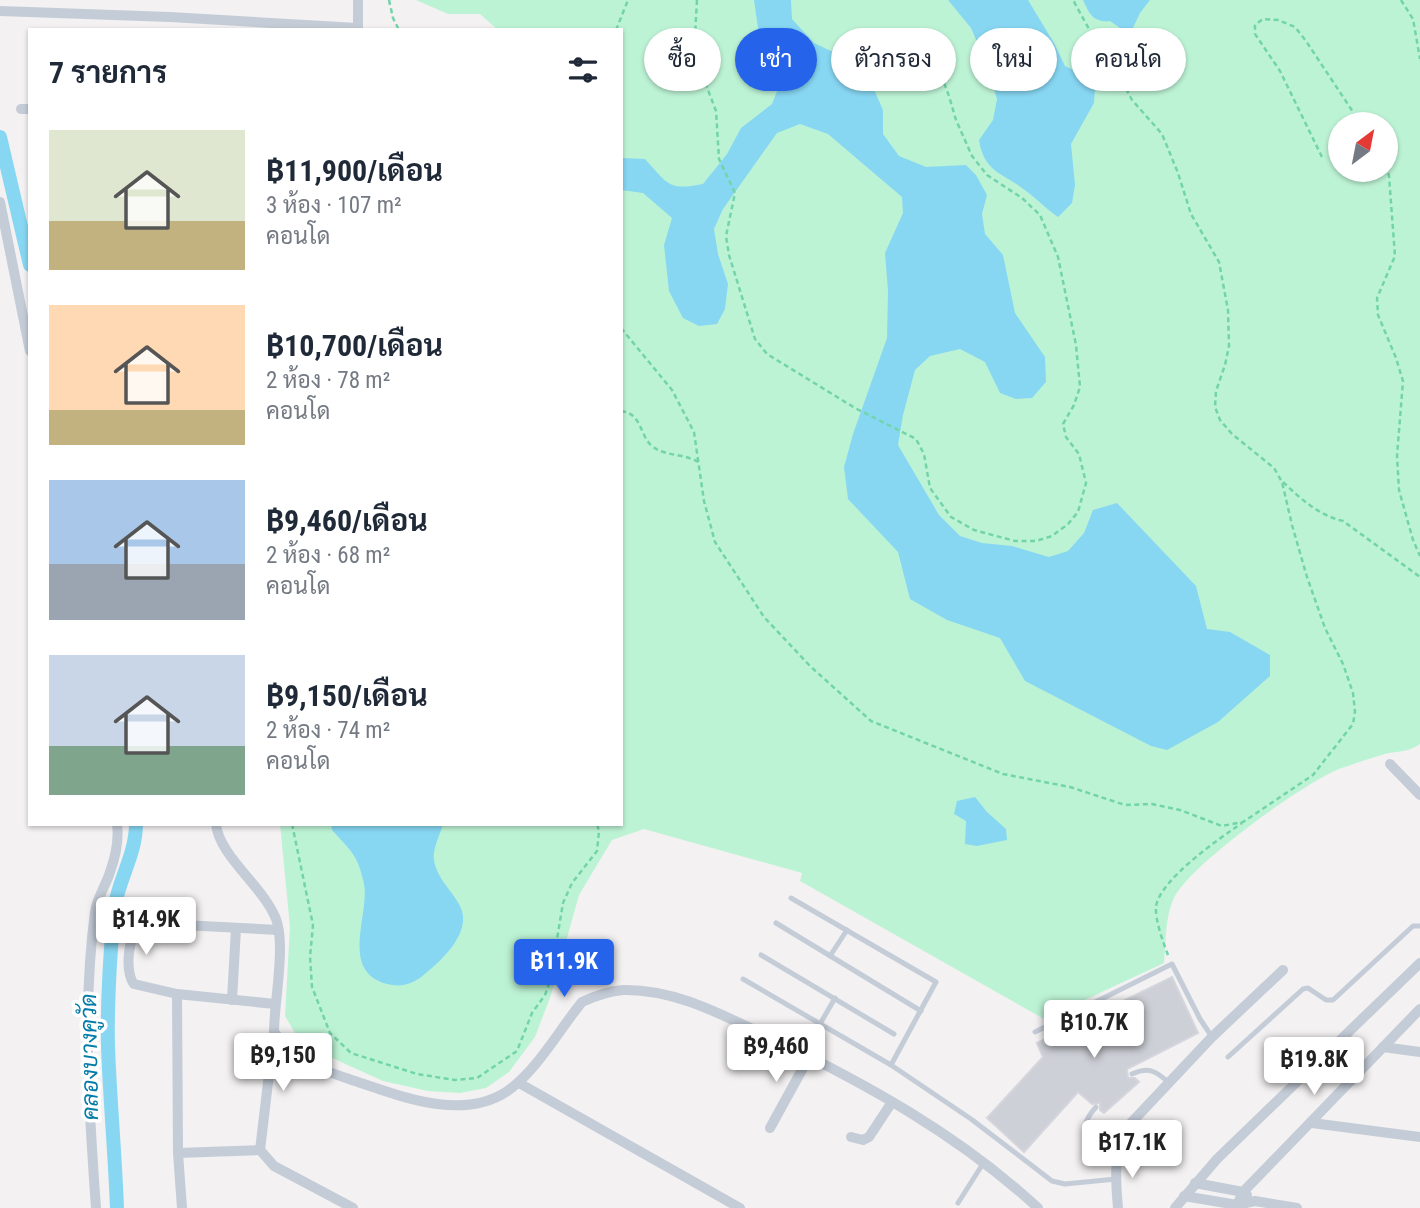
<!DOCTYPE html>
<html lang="th">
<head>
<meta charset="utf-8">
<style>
	:root { --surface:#fff; --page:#f2f2f3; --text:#1f2937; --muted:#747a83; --accent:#2563eb }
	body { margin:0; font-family:"Roboto Condensed",Sarabun,sans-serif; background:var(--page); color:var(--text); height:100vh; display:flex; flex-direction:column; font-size:26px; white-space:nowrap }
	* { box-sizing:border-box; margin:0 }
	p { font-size:23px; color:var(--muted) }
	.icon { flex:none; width:38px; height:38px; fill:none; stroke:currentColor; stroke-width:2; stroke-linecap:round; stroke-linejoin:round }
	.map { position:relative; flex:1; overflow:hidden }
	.drawer { position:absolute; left:28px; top:28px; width:595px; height:798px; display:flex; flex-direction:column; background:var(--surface); border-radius:0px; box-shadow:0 2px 5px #0004 }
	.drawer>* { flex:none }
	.guide { position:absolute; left:644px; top:28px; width:665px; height:63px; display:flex; gap:14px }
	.needle { width:46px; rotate:32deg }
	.fabs { position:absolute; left:1328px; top:112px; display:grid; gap:14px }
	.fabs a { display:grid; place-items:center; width:70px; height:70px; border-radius:50%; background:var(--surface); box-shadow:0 2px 5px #0004; font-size:35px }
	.price { position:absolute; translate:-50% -60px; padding:0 16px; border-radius:7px; background:#fff; color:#222; font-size:23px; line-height:46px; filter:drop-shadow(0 2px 4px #0008) }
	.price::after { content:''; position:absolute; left:50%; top:42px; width:21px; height:16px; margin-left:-10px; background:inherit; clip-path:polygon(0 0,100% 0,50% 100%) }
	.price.selected { background:var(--accent); color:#fff }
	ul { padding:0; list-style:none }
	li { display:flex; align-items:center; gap:21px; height:175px; padding:0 21px }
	li span { display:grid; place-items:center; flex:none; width:196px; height:140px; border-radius:0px; color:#555 }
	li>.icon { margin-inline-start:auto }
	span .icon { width:84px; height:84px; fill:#fffc; stroke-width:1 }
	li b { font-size:30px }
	h2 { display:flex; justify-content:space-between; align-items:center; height:84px; padding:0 21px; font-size:30px }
	.chip { padding:0 24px; border-radius:32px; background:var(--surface); box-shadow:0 2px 5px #0004; font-size:24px; line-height:63px }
	.chip.selected { background:var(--accent); color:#fff }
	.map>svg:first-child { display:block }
	.green { fill:#bdf3d5; fill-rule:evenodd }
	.water { fill:#87d7f3 }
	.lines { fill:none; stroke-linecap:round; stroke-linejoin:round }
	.canal { stroke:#87d7f3; stroke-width:14 }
	.building { fill:#cdd0d6; stroke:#d5d6dd; stroke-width:2 }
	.path { stroke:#72d4a9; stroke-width:2.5; stroke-dasharray:5 3.5; stroke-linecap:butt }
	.lane { stroke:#c4ccd7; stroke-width:5 }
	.street { stroke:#c4ccd7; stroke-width:10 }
	.labels { text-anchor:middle; stroke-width:7; stroke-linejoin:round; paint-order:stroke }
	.water-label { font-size:23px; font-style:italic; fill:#037ca8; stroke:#fff }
</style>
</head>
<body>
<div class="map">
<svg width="1420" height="1208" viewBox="0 0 1420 1208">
	<rect width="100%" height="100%" fill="#f3f1f1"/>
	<path class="green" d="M416 0H1420V744C1410 752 1397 751 1385 754 1370 758 1354 764 1339 769 1304 783 1186 867 1173 900 1165 919 1166 942 1164 963L1044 1019 800 881 802 873 644 829 612 840 579 895 551 995 535 1037 509 1072 486 1088 460 1093 428 1091 383 1081 308 1047 295 1033 285 1016 290 927 280 824H621V30H498L480 14H448ZM1340 124H1386V170H1340Z"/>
	<g class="water">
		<path d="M754 0H791L792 19 814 43 848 59 872 85 883 110V134L899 156 926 167 966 165 976 175 987 195 982 214 985 234 1003 255 1015 313 1045 357 1046 382 1032 398 1016 399 1000 393 985 362 960 349 930 356 915 370 903 415 898 445 939 515 960 536 982 543 1012 546 1049 557 1068 551 1084 533 1093 510 1117 503 1196 586 1207 629 1230 632 1270 655V676L1218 722 1167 750 1151 746 1025 681 1000 638 947 620 910 599 898 552 848 499 844 467 853 434 887 338 888 291 885 253 903 213 902 197 828 134 800 124 777 133 723 209 714 229 718 254 728 284 725 309 717 324 699 326 683 318 669 291 664 245 672 218 643 193 621 190V158L645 159C668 184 668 191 703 184L727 154 741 128 772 104 779 86 777 66 759 35Z"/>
		<path d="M948 0H1028L1054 43 1065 66 1084 75 1095 89 1094 103 1071 144 1075 185 1072 203 1058 217C1045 208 1035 197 1022 188 1000 172 984 171 979 140L993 120 997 99 986 63 971 28Z"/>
		<path d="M1083 0H1150L1140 13 1132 30 1120 28 1110 21C1093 23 1089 13 1083 0Z"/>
		<path d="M975 797 987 812 1006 829 1007 840 977 846 965 844 966 821 954 814 957 801Z"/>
		<path d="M331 824H443C440 835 432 850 434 860 437 879 452 890 460 906 473 931 443 959 426 973 415 983 403 988 387 984 339 971 370 914 364 884 358 855 351 851 332 830Z"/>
	</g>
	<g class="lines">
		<g class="canal">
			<path d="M0 137 30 265"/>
			<path d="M117 1208C115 1154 110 1101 108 1047 107 1003 110 956 114 912 116 884 136 856 136 824"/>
		</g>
	</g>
	<path class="building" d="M1172 977 1198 1033 1127 1069 1128 1078H1135L1139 1082 1104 1113 1100 1110V1103L1092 1104 1078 1092 1024 1152 987 1118 1043 1057 1037 1043Z"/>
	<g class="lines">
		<g class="path">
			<path d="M389 0 393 18 399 30"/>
			<path d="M697 0 694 53 716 111 719 159 735 193 726 236 729 255 755 339 767 354 855 408 916 439 924 454 930 488 951 517 974 530 1015 541H1036L1052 536 1068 524 1078 512 1086 483 1079 454 1066 437 1063 424 1074 405 1080 387 1076 345 1058 257 1040 215 1022 198 987 175 972 156 956 120 949 96 926 35"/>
			<path d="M1401 0 1413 19 1420 59"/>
			<path d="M616 30 628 0"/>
			<path d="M1322 157 1280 71 1255 34V25L1263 19 1278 20 1295 27 1306 41 1361 124"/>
			<path d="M1386 165 1389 176 1395 256 1377 298 1378 315 1396 358 1403 381 1397 456 1399 490 1413 540 1420 556"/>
			<path d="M621 328 672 390 694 432 704 501 715 542 764 617 810 666 871 721 1003 774 1070 787 1125 805 1152 804 1180 810 1222 826 1243 822 1313 775 1353 724 1355 712 1353 693 1343 664 1325 628 1307 577 1292 525 1282 482 1274 468 1232 434 1220 420 1215 407 1216 391 1225 365 1229 346 1228 310 1219 262 1191 214 1178 173 1162 134 1132 100 1107 52 1089 29 1073 0"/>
			<path d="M621 411C643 414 639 436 653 447 667 457 685 453 700 463"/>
			<path d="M1283 482C1301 499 1318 515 1343 521L1420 577"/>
			<path d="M292 824 313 925 310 957 312 987 330 1033 351 1053 417 1074 455 1080 477 1078 517 1051 532 1013 545 995 550 981 563 903 572 883 597 851 599 831 597 824"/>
			<path d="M1168 955C1163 942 1155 920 1156 907 1159 880 1220 838 1242 823"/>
		</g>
		<g class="lane">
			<path d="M791 898 936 982 891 1065"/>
			<path d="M776 923 921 1011"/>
			<path d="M761 955 894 1034"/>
			<path d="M830 956 847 930"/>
			<path d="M743 979 891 1065 971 1119 1052 1181 1065 1184 1116 1179"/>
			<path d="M820 1024 835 998"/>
			<path d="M1035 1032 1172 964 1200 1019 1212 1037"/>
			<path d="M1228 1057 1303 989 1308 988 1326 1000H1333L1413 926H1420"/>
			<path d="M1132 1074C1148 1067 1155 1070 1168 1082"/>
			<path d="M1096 1107C1072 1134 1090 1143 1117 1153"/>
			<path d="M958 1203 984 1162"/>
		</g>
		<g class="street">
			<path d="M0 11 170 17 358 28"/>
			<path d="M358 30V0"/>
			<path d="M21 109H30"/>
			<path d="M0 202 30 351"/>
			<path d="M1390 764 1420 795"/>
			<path d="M216 824C219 856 263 886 276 919 286 945 274 1003 274 1032 281 1040 287 1049 296 1055 313 1068 335 1074 355 1081 400 1096 461 1121 506 1092 536 1072 559 1030 582 1002 595 996 609 991 623 990 676 989 722 1015 769 1037 865 1083 959 1135 1038 1208"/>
			<path d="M177 994 178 1153 182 1208"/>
			<path d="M232 1000 236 928"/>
			<path d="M275 1004 177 994 134 984C124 972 128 930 143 923L278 930"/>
			<path d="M274 1032 260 1150 274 1166 353 1208"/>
			<path d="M1383 1047 1420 1052"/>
			<path d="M519 1083 740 1208"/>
			<path d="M1312 1123 1420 1137"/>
			<path d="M770 1128 809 1057"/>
			<path d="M851 1137 863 1140 869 1137 892 1102"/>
			<path d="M178 1153 260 1150"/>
			<path d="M1195 1183 1243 1192 1247 1195"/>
			<path d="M1184 1196 1237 1205 1255 1201 1297 1208"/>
			<path d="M1237 1205 1243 1192 1420 1009"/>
			<path d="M96 1208C89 1111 82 1009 95 912 97 898 106 885 110 872 115 858 119 839 117 824"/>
			<path d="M1118 1208C1115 1175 1113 1152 1131 1123L1212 1037 1283 970"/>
			<path d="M1175 1208 1217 1159 1420 963"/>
		</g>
	</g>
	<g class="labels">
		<g class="water-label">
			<text transform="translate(89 1057) rotate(-91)" y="8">คลองบางคูวัด</text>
		</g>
	</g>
</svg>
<div class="fabs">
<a><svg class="needle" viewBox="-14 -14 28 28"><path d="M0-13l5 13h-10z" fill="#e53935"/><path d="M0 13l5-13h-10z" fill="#747a83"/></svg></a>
</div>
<b class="price" style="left:146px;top:957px">฿14.9K</b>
<b class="price selected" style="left:564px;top:999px">฿11.9K</b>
<b class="price" style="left:1094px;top:1060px">฿10.7K</b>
<b class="price" style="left:776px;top:1084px">฿9,460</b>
<b class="price" style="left:283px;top:1093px">฿9,150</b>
<b class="price" style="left:1314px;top:1097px">฿19.8K</b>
<b class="price" style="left:1132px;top:1180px">฿17.1K</b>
<div class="guide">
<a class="chip">ซื้อ</a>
<a class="chip selected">เช่า</a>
<a class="chip">ตัวกรอง</a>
<a class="chip">ใหม่</a>
<a class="chip">คอนโด</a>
</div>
<section class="drawer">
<h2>7 รายการ<svg class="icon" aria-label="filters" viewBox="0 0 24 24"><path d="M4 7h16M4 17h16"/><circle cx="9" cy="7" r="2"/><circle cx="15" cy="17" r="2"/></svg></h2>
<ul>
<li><span style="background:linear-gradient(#dfe7d0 65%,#c2b280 0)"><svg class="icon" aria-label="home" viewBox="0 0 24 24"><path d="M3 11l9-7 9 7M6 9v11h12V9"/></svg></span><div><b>฿11,900/เดือน</b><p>3 ห้อง · 107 m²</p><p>คอนโด</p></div></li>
<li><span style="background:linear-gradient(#ffd9b3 75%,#c2b280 0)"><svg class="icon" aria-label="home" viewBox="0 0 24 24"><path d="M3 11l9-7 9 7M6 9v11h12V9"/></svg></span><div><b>฿10,700/เดือน</b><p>2 ห้อง · 78 m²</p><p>คอนโด</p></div></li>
<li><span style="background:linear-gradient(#a9c7e8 60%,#9aa5b1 0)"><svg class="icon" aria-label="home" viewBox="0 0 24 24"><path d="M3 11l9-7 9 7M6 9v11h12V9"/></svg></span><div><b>฿9,460/เดือน</b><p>2 ห้อง · 68 m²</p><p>คอนโด</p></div></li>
<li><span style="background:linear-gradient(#c9d6e8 65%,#7fa58c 0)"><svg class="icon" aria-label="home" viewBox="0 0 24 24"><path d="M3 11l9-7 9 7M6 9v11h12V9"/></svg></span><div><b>฿9,150/เดือน</b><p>2 ห้อง · 74 m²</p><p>คอนโด</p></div></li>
</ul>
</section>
</div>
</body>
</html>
